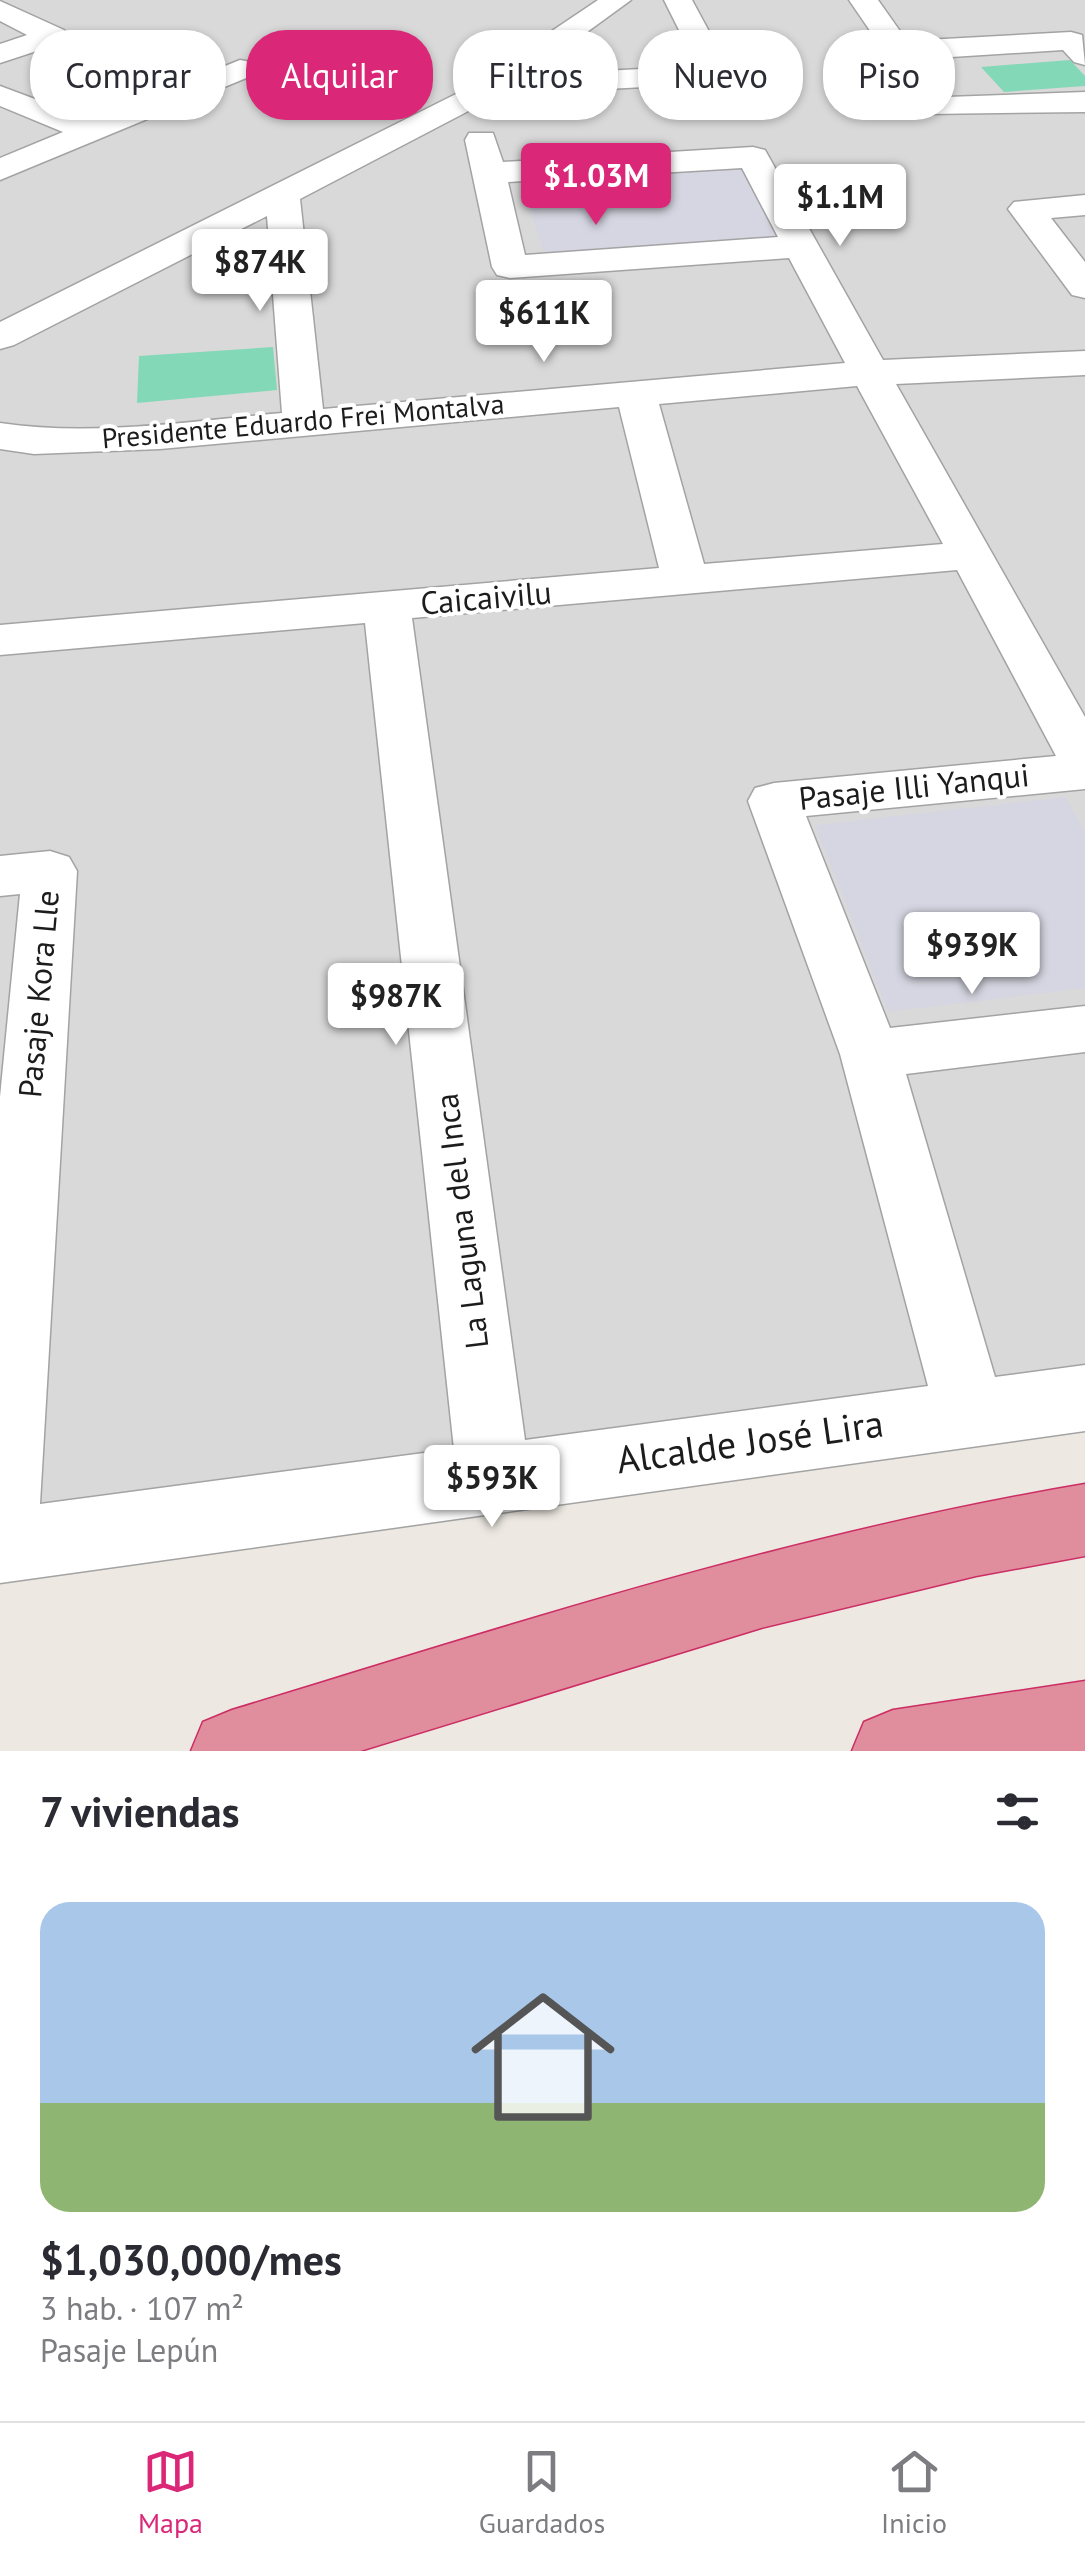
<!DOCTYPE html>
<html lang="es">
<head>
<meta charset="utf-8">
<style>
	:root { --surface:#fff; --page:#f7f7f7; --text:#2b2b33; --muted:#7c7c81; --line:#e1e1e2; --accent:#db2777 }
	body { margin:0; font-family:"PT Sans",sans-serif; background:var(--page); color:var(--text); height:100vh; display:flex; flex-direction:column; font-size:38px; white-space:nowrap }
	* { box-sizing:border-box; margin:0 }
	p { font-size:32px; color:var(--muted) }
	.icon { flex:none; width:55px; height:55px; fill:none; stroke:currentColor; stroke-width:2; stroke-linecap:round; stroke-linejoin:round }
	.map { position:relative; height:1751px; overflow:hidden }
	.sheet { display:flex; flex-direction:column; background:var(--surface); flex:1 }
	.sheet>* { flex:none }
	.hud { position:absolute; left:30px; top:30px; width:1025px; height:90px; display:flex; gap:20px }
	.price { position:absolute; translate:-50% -85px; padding:0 22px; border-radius:10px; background:#fff; color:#222; font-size:32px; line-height:65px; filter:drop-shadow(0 2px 5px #0008) }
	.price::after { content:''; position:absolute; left:50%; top:60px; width:30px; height:22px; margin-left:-15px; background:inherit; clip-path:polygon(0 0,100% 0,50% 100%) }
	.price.active { background:var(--accent); color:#fff }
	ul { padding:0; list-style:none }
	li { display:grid; align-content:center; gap:20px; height:530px; padding:0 40px }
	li+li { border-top:2px solid var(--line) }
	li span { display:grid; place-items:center; height:310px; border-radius:30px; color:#555 }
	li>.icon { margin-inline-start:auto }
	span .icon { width:180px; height:180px; fill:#fffc; stroke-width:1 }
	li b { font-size:42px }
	h2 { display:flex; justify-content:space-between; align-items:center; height:120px; padding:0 40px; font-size:42px }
	.tag { padding:0 35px; border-radius:40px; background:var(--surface); box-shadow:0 2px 8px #0004; font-size:35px; line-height:90px }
	.tag.active { background:var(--accent); color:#fff }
	.menu { display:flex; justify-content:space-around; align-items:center; height:140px; border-top:2px solid var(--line); background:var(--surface); font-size:28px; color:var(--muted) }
	.menu a { display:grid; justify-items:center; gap:5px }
	.menu .active { color:var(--accent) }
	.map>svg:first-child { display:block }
	.residential { fill:#dad9d9 }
	.pitch { fill:#83d8b7 }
	.plaza { fill:#d6d6e2 }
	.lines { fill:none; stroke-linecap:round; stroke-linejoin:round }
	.minor-casing { stroke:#a3a3a3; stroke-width:3 }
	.highway-casing { stroke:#cc2d64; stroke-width:3 }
	.minor { fill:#fff; fill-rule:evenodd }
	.highway { fill:#e08d9d; fill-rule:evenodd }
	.labels { text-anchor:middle; stroke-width:8; stroke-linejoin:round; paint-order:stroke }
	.far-street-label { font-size:28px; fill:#1c1c1c; stroke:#fff }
	.street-label { font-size:32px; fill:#1c1c1c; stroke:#fff }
	.near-street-label { font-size:38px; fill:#1c1c1c; stroke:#fff }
</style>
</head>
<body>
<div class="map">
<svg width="1085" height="1751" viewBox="0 0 1085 1751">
	<rect width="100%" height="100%" fill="#ede9e2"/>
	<path class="residential" d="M0 0H1085V1420L0 1555Z"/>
	<g class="pitch">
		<path d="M1070 60 1085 76V86L1004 92 981 67Z"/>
		<path d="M273 347 277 390 137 403 139 356Z"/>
	</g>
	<g class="plaza">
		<path d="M742 168 779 239 545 256 521 183Z"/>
		<path d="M1066 797 1085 833V988L888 1012 815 825Z"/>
	</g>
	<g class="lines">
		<defs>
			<g id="minor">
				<path d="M598 0H631L528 75 697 66 664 0H692L732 74 728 81 717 83 499 95 300 199 323 409 845 363 789 258 510 278 497 275 492 267 465 140 469 133H493L503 162 753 147 765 150 883 360 1085 351V375L896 384 1085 717V789L806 816 890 1028 1085 1006V1052L906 1074 995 1377 1085 1365V1431L0 1583V1097L20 894 0 896V856L50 851 69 857 77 871 40 1504 454 1449 365 623 0 655V625L659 568 619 407 160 449 34 454 0 449V423C92 437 190 421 282 413L267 216 14 345 0 349V322L464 90ZM742 168 778 237 525 255 508 182ZM857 386 943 544 704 564 659 404ZM957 570 1056 756 774 783 755 788 748 801 840 1054 928 1386 525 1440 412 618Z"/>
				<path d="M849 0H878L907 41 1071 32 1082 35 1085 65 1074 62 1063 50 920 59 947 97 1085 92V112L927 114Z"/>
				<path d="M0 1 64 30 68 36 64 42 0 63V44L27 35 0 21Z"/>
				<path d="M240 60 251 62 255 69 251 76 0 180V158L63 132 0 106V86L91 120Z"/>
				<path d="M1085 195V215L1051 218 1085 262V298L1072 295 1008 209 1014 202Z"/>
			</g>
			<g id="highway">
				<path d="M1085 1484V1556L976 1576 761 1628 360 1751H191L203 1722 232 1710C514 1624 793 1533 1085 1484Z"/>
				<path d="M1085 1681V1751H852L864 1722 893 1710Z"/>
			</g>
		</defs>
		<use href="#minor" class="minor-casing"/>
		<use href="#highway" class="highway-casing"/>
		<use href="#minor" class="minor"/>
		<use href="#highway" class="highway"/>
	</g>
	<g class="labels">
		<g class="far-street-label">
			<text transform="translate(303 421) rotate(-5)" y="10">Presidente Eduardo Frei Montalva</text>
		</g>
		<g class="street-label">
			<text transform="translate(486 598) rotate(-5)" y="11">Caicaivilu</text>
			<text transform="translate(914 787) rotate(-6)" y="11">Pasaje Illi Yanqui</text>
			<text transform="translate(39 994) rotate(-85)" y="11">Pasaje Kora Lle</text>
			<text transform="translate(462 1221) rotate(-97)" y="11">La Laguna del Inca</text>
		</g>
		<g class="near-street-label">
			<text transform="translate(750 1442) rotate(-8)" y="13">Alcalde José Lira</text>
		</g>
	</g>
</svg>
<b class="price active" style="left:596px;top:228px">$1.03M</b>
<b class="price" style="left:840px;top:249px">$1.1M</b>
<b class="price" style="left:260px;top:314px">$874K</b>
<b class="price" style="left:544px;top:365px">$611K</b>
<b class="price" style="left:972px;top:997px">$939K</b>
<b class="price" style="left:396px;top:1048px">$987K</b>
<b class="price" style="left:492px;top:1530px">$593K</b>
<div class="hud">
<a class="tag">Comprar</a>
<a class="tag active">Alquilar</a>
<a class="tag">Filtros</a>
<a class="tag">Nuevo</a>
<a class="tag">Piso</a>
</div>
</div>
<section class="sheet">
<h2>7 viviendas<svg class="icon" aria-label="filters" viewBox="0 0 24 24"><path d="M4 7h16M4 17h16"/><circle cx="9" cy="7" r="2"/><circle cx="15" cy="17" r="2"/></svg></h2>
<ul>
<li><span style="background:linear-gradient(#a9c7e8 65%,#8fb573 0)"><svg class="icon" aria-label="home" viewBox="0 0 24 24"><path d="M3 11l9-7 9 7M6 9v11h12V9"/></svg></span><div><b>$1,030,000/mes</b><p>3 hab. · 107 m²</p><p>Pasaje Lepún</p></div></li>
</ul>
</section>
<nav class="menu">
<a class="active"><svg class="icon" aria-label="map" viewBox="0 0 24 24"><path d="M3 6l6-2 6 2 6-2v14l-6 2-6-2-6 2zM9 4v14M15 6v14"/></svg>Mapa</a>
<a><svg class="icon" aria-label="saved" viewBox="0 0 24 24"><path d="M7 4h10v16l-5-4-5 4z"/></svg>Guardados</a>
<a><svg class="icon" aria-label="home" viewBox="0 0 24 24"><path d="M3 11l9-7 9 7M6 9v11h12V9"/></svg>Inicio</a>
</nav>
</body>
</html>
